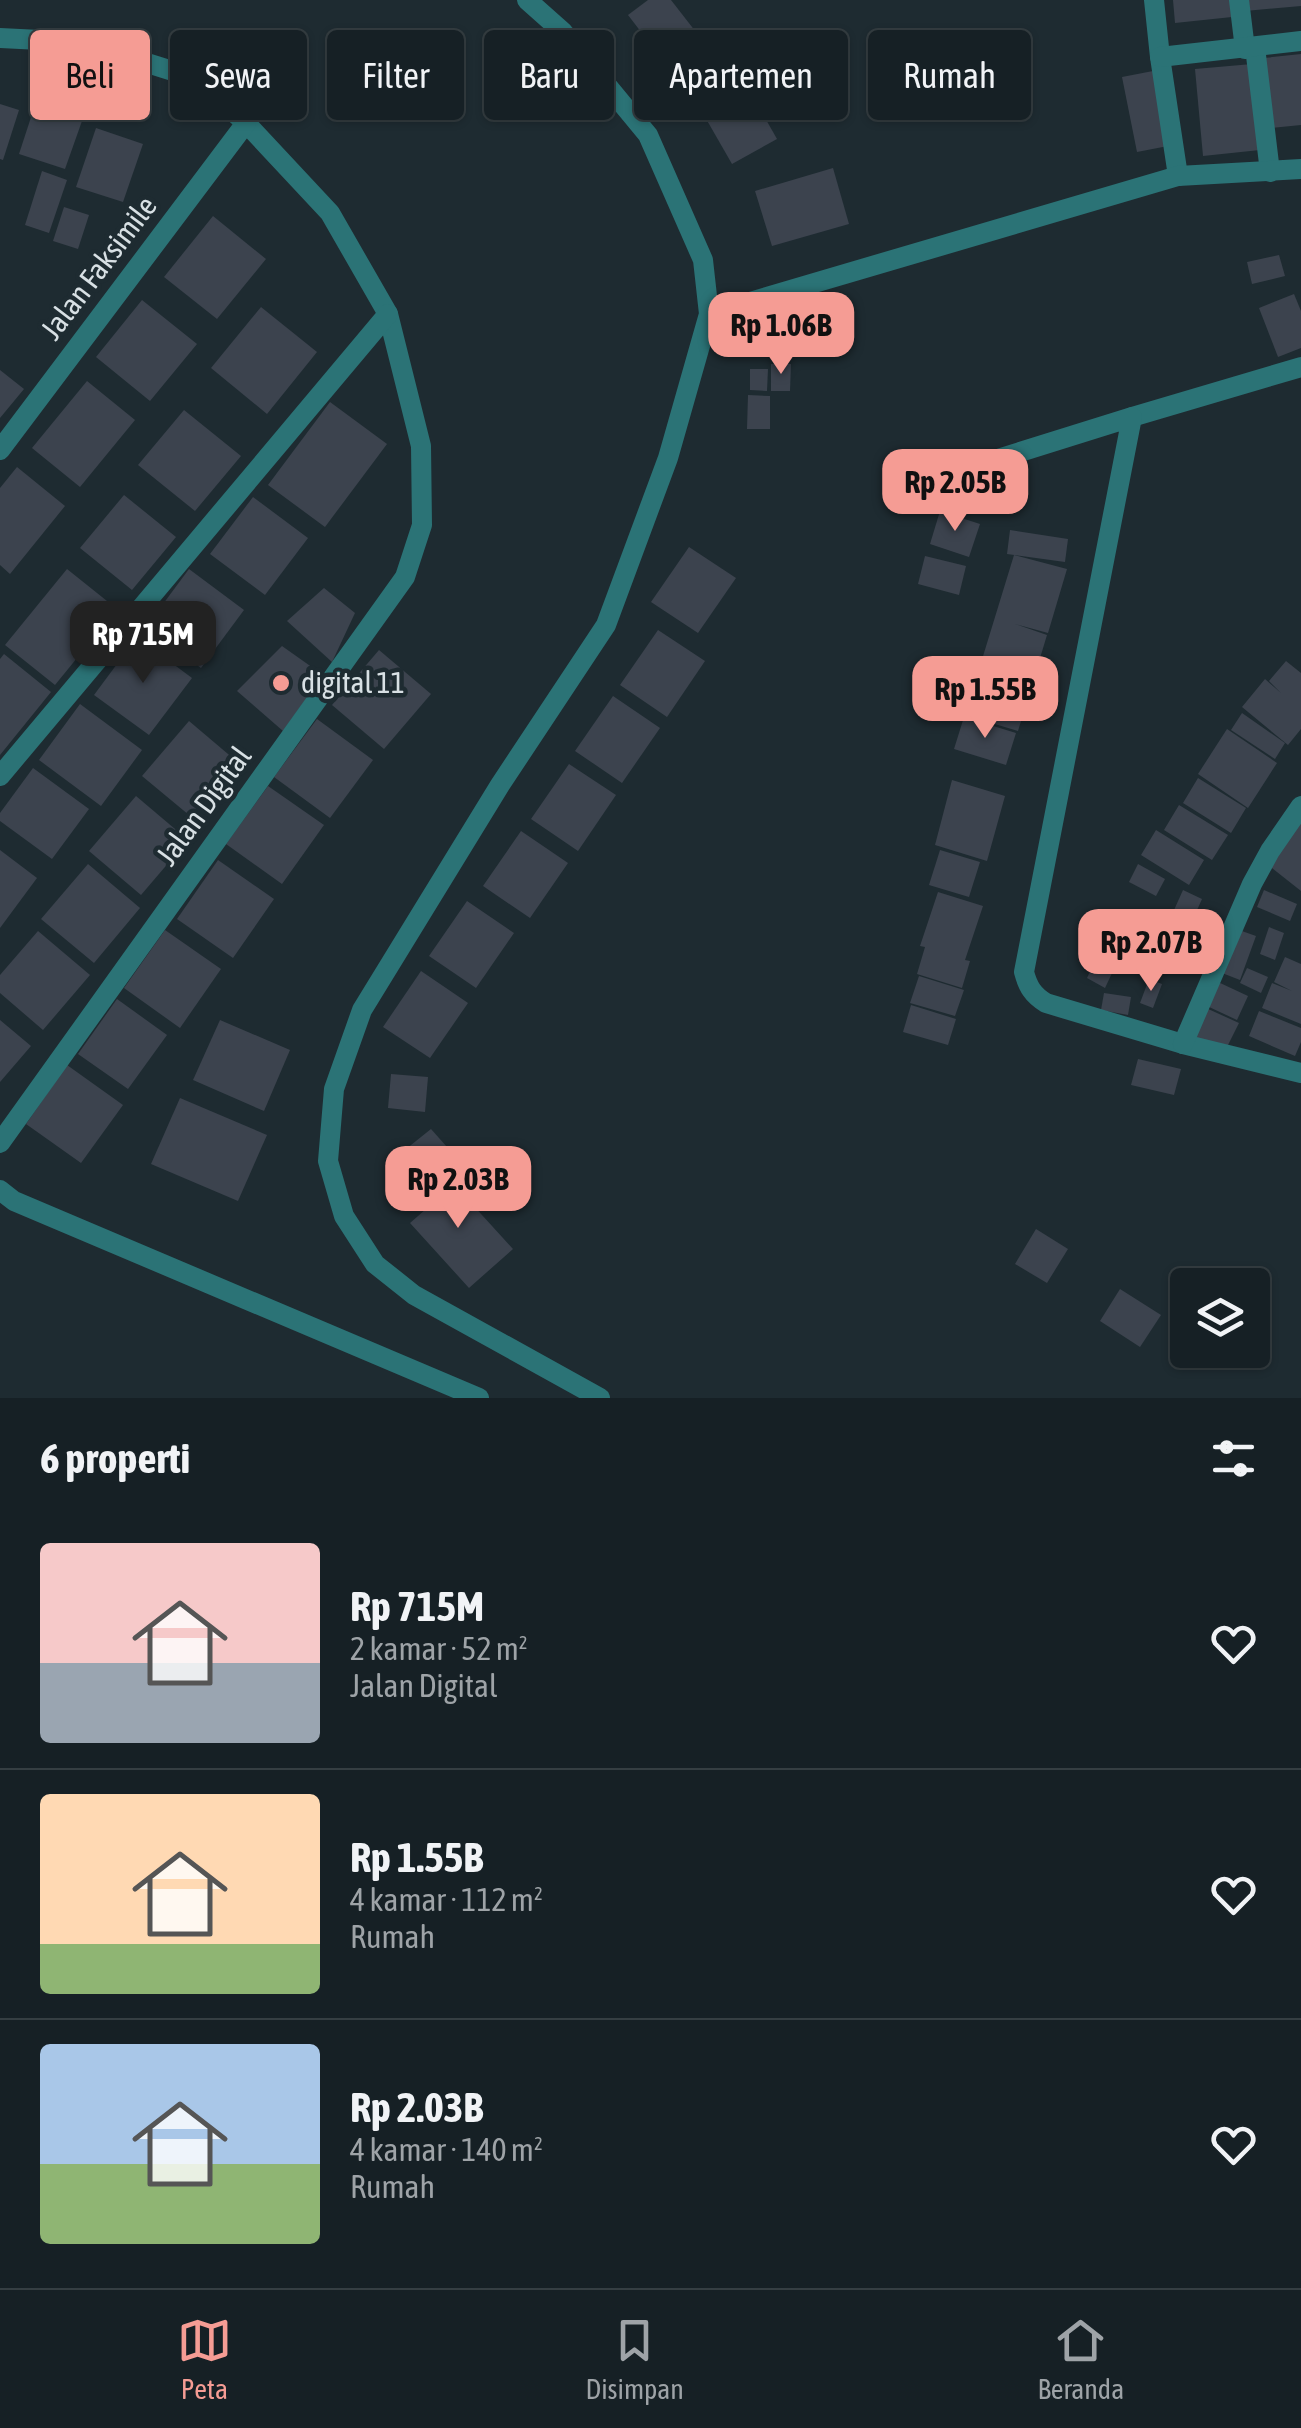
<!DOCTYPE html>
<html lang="id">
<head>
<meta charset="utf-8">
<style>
	:root { --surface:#162025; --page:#232d32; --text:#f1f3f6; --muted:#9ea3a7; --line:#353e42; --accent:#f59c94 }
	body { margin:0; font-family:"Asap Condensed",sans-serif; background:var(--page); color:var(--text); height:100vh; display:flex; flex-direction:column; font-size:38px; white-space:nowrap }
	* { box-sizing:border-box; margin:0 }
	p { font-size:32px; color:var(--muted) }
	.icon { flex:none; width:55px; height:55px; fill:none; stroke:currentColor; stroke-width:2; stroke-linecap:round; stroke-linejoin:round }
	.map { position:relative; height:1398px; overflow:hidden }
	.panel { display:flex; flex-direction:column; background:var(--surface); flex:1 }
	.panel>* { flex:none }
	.top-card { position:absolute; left:30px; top:30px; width:1242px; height:90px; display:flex; gap:20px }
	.tools { position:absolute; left:1170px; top:1268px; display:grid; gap:20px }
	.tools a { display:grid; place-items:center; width:100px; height:100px; border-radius:10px; background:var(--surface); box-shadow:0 2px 8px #0004,0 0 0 2px var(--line); font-size:50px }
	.price { position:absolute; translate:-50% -85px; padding:0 22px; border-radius:20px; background:var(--accent); color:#111; font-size:32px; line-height:65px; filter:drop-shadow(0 2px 5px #0008) }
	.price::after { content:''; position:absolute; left:50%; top:60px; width:30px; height:22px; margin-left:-15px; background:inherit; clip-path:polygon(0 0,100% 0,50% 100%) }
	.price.selected { background:#222; color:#fff }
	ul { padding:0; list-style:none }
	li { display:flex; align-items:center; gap:30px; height:250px; padding:0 40px }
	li+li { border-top:2px solid var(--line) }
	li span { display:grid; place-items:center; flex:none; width:280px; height:200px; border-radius:10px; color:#555 }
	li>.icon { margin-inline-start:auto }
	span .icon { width:120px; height:120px; fill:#fffc; stroke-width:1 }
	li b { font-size:42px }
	h2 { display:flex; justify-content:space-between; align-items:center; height:120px; padding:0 40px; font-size:42px }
	.tag { padding:0 35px; border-radius:10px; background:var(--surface); box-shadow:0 2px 8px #0004,0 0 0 2px var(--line); font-size:35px; line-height:90px }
	.tag.selected { background:var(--accent); color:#111 }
	.menu { display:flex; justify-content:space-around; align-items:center; height:140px; border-top:2px solid var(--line); background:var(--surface); font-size:28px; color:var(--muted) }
	.menu a { display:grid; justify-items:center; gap:5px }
	.menu .selected { color:var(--accent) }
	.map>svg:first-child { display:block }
	.building { fill:#3c434e }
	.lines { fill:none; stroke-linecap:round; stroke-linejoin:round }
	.minor { stroke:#2b7376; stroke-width:20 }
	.poi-dot { fill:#f59c94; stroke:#1e2b31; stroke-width:4 }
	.labels { text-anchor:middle; stroke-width:9; stroke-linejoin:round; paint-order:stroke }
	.street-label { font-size:30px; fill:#d8e0e4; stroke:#1e2b31 }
	.poi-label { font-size:30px; fill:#d8e0e4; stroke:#1e2b31; text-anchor:start }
</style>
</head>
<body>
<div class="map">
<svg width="1301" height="1398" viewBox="0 0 1301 1398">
	<rect width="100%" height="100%" fill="#1e2b31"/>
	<g class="building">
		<path d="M648 0H671L706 45 671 71 628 15Z"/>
		<path d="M1173 0H1230L1232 17 1175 23Z"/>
		<path d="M1244 0H1301V6L1245 11Z"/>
		<path d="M1301 54V125L1271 128 1264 58Z"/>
		<path d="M1252 64 1260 150 1203 156 1195 69Z"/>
		<path d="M1153 71 1168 146 1137 152 1122 77Z"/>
		<path d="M746 84 777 139 732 164 701 110Z"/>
		<path d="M0 104 19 110 3 160 0 159Z"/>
		<path d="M35 105 82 121 65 169 19 154Z"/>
		<path d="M96 128 143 144 123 202 76 187Z"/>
		<path d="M833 168 849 224 772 246 755 191Z"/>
		<path d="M42 171 67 180 49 233 25 225Z"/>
		<path d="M64 207 89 215 78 249 53 241Z"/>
		<path d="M213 216 266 259 217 319 164 277Z"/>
		<path d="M1279 255 1285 276 1252 284 1247 262Z"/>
		<path d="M1294 294 1301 311V348L1278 357 1259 308Z"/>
		<path d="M142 300 197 344 150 401 96 357Z"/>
		<path d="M261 307 317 352 267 414 211 368Z"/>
		<path d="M771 364H791L790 391H771Z"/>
		<path d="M750 369H768L767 391 750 390Z"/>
		<path d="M0 370 24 389 0 418Z"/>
		<path d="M87 381 135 420 80 487 32 448Z"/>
		<path d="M748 395 770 396V429H747Z"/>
		<path d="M330 402 387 444 325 527 268 485Z"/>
		<path d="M184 410 241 456 195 511 138 465Z"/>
		<path d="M17 467 65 506 10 574 0 565V488Z"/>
		<path d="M124 495 176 537 132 590 80 548Z"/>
		<path d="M253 497 308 538 265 595 210 554Z"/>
		<path d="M940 511 980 524 969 557 930 544Z"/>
		<path d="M1010 530 1068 539 1065 562 1007 554Z"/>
		<path d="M689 547 736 578 698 633 651 602Z"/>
		<path d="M1014 555 1067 569 1048 633 1015 624 1047 635 1018 731 965 715Z"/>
		<path d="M925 556 966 566 959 595 918 584Z"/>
		<path d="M67 569 117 609 55 685 5 645Z"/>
		<path d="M189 569 244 610 201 668 146 627Z"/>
		<path d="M324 588 355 613 332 662 287 621Z"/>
		<path d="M658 630 705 661 667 717 620 685Z"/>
		<path d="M137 637 192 678 149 735 94 695Z"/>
		<path d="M282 646 323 675 283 731 237 691Z"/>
		<path d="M379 650 431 694 384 749 332 705Z"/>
		<path d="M4 654 51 692 0 755V659Z"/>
		<path d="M1286 661 1301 673V729L1288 745 1242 707 1265 679 1281 693 1269 681Z"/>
		<path d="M613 696 660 728 622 783 575 751Z"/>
		<path d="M80 704 142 750 101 806 39 760Z"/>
		<path d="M1242 713 1285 743 1275 759 1231 730Z"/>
		<path d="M964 717 1016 733 1006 765 954 749Z"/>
		<path d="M317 719 373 760 330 818 274 777Z"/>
		<path d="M189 721 241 765 195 820 142 776Z"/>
		<path d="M1227 729 1277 763 1248 808 1198 774Z"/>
		<path d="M569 764 616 795 578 851 531 819Z"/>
		<path d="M33 768 89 809 52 859 0 821V813Z"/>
		<path d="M1198 778 1246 808 1231 833 1183 803Z"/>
		<path d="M952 780 1005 796 987 861 935 845Z"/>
		<path d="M268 786 324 825 282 884 226 844Z"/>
		<path d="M136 796 188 840 141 895 89 851Z"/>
		<path d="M1179 805 1228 835 1212 860 1164 830Z"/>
		<path d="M1301 821V891L1267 864Z"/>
		<path d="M1156 830 1204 860 1189 885 1141 855Z"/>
		<path d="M521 831 568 863 530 918 483 886Z"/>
		<path d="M0 850 37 878 0 928Z"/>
		<path d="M940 850 980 862 969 897 929 885Z"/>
		<path d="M218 860 274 899 233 958 177 919Z"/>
		<path d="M88 864 140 908 94 963 41 919Z"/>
		<path d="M1138 864 1165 879 1156 896 1129 882Z"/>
		<path d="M1183 890 1202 899 1189 928 1170 919Z"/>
		<path d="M1264 890 1297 904 1290 921 1257 907Z"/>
		<path d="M938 892 983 906 965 960 970 961 962 988 917 974 925 947 920 946Z"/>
		<path d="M467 901 514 933 476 988 429 956Z"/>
		<path d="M1121 911 1157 924 1148 951 1112 939Z"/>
		<path d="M1269 927 1284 933 1275 960 1260 954Z"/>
		<path d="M165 930 221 969 180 1028 124 988Z"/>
		<path d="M1239 930 1256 936 1240 980 1222 973Z"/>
		<path d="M38 931 90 975 43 1030 0 993V975Z"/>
		<path d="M1105 940 1124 947 1118 961 1100 953Z"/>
		<path d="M1285 957 1301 964V1024L1262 1008 1272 983 1292 991 1274 982Z"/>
		<path d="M1095 961 1113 971 1105 988 1087 978Z"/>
		<path d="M1247 968 1268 977 1261 993 1240 983Z"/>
		<path d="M421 971 468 1003 430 1058 383 1027Z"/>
		<path d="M919 976 964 990 955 1016 910 1003Z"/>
		<path d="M1149 979 1162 984 1153 1008 1140 1003Z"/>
		<path d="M1218 982 1248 996 1237 1020 1207 1006Z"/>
		<path d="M1104 993 1131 997 1128 1015 1101 1010Z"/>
		<path d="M117 999 167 1035 128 1089 78 1054Z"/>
		<path d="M911 1005 956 1019 948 1045 903 1032Z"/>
		<path d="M1206 1008 1239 1023 1224 1053 1191 1037Z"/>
		<path d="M1259 1011 1301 1028V1042L1295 1056 1249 1036Z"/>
		<path d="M0 1020 31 1046 0 1082Z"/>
		<path d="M220 1020 290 1050 264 1111 193 1080Z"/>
		<path d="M1138 1059 1181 1069 1174 1095 1131 1085Z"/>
		<path d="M67 1065 123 1105 81 1163 26 1124Z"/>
		<path d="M391 1074 428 1077 425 1112 388 1108Z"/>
		<path d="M180 1098 267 1135 238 1201 151 1164Z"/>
		<path d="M431 1129 447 1147 422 1168 406 1149Z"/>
		<path d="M441 1170 513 1249 469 1288 410 1223 426 1209 414 1195Z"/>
		<path d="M1036 1229 1068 1249 1047 1283 1015 1264Z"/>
		<path d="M1120 1289 1161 1315 1140 1347 1100 1321Z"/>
	</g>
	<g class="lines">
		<g class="minor">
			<path d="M527 0 563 32 648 135 703 260 709 314 668 458 606 625 500 785 362 1010 334 1089 328 1161 344 1216 375 1264 414 1295 600 1398"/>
			<path d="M1154 0 1160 57 1178 176"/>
			<path d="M1239 0 1245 49"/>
			<path d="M0 38 80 42 195 78 246 123 330 213 388 314 421 446 422 525 405 577 0 1143"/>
			<path d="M1255 47 1270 172"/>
			<path d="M1160 57 1301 41"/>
			<path d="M709 314 1178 176 1301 169"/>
			<path d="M1132 417 1301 367"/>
			<path d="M0 450 246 123"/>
			<path d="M908 487 1132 417 1024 972C1028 987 1033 995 1046 1003L1183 1044 1301 1073"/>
			<path d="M0 776 388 314"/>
			<path d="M1183 1044 1252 884 1270 851 1301 806"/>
			<path d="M0 1190 14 1201 479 1398"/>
		</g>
	</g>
	<circle class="poi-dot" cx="281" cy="683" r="10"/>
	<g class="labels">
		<g class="street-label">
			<text transform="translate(99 268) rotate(-53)" y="10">Jalan Faksimile</text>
			<text transform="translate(204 806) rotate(-54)" y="10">Jalan Digital</text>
		</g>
		<g class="poi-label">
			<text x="301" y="693">digital 11</text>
		</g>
	</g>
</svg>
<div class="tools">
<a><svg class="icon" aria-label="layers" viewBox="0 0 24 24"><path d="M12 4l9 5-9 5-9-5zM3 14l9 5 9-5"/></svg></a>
</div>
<b class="price" style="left:781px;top:377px">Rp 1.06B</b>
<b class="price" style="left:955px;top:534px">Rp 2.05B</b>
<b class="price selected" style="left:143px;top:686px">Rp 715M</b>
<b class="price" style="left:985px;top:741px">Rp 1.55B</b>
<b class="price" style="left:1151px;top:994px">Rp 2.07B</b>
<b class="price" style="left:458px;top:1231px">Rp 2.03B</b>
<div class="top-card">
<a class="tag selected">Beli</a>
<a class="tag">Sewa</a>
<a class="tag">Filter</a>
<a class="tag">Baru</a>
<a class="tag">Apartemen</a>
<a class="tag">Rumah</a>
</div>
</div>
<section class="panel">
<h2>6 properti<svg class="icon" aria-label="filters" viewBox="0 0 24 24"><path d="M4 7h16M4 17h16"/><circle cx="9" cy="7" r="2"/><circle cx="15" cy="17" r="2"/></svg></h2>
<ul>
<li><span style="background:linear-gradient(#f6c9c9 60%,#9aa5b1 0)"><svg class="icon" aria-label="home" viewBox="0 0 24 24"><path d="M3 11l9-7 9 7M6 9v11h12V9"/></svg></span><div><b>Rp 715M</b><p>2 kamar · 52 m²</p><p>Jalan Digital</p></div><svg class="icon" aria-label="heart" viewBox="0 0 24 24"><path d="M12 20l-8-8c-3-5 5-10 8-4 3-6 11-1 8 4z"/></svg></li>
<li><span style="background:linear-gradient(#ffd9b3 75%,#8fb573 0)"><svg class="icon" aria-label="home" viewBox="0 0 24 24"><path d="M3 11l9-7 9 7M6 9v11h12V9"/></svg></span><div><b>Rp 1.55B</b><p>4 kamar · 112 m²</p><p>Rumah</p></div><svg class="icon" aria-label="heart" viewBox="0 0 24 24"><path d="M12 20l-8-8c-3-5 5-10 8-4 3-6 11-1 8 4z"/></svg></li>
<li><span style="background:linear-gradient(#a9c7e8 60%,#8fb573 0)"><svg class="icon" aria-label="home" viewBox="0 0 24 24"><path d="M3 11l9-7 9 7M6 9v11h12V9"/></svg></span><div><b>Rp 2.03B</b><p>4 kamar · 140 m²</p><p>Rumah</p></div><svg class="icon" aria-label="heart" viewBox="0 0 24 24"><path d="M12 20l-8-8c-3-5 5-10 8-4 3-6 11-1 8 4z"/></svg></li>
</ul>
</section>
<nav class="menu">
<a class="selected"><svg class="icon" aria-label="map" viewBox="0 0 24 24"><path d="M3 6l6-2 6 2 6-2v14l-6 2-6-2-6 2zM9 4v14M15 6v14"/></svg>Peta</a>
<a><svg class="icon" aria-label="saved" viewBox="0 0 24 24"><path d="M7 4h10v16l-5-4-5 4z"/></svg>Disimpan</a>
<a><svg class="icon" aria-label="home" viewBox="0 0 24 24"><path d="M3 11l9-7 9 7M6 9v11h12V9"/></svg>Beranda</a>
</nav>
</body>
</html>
